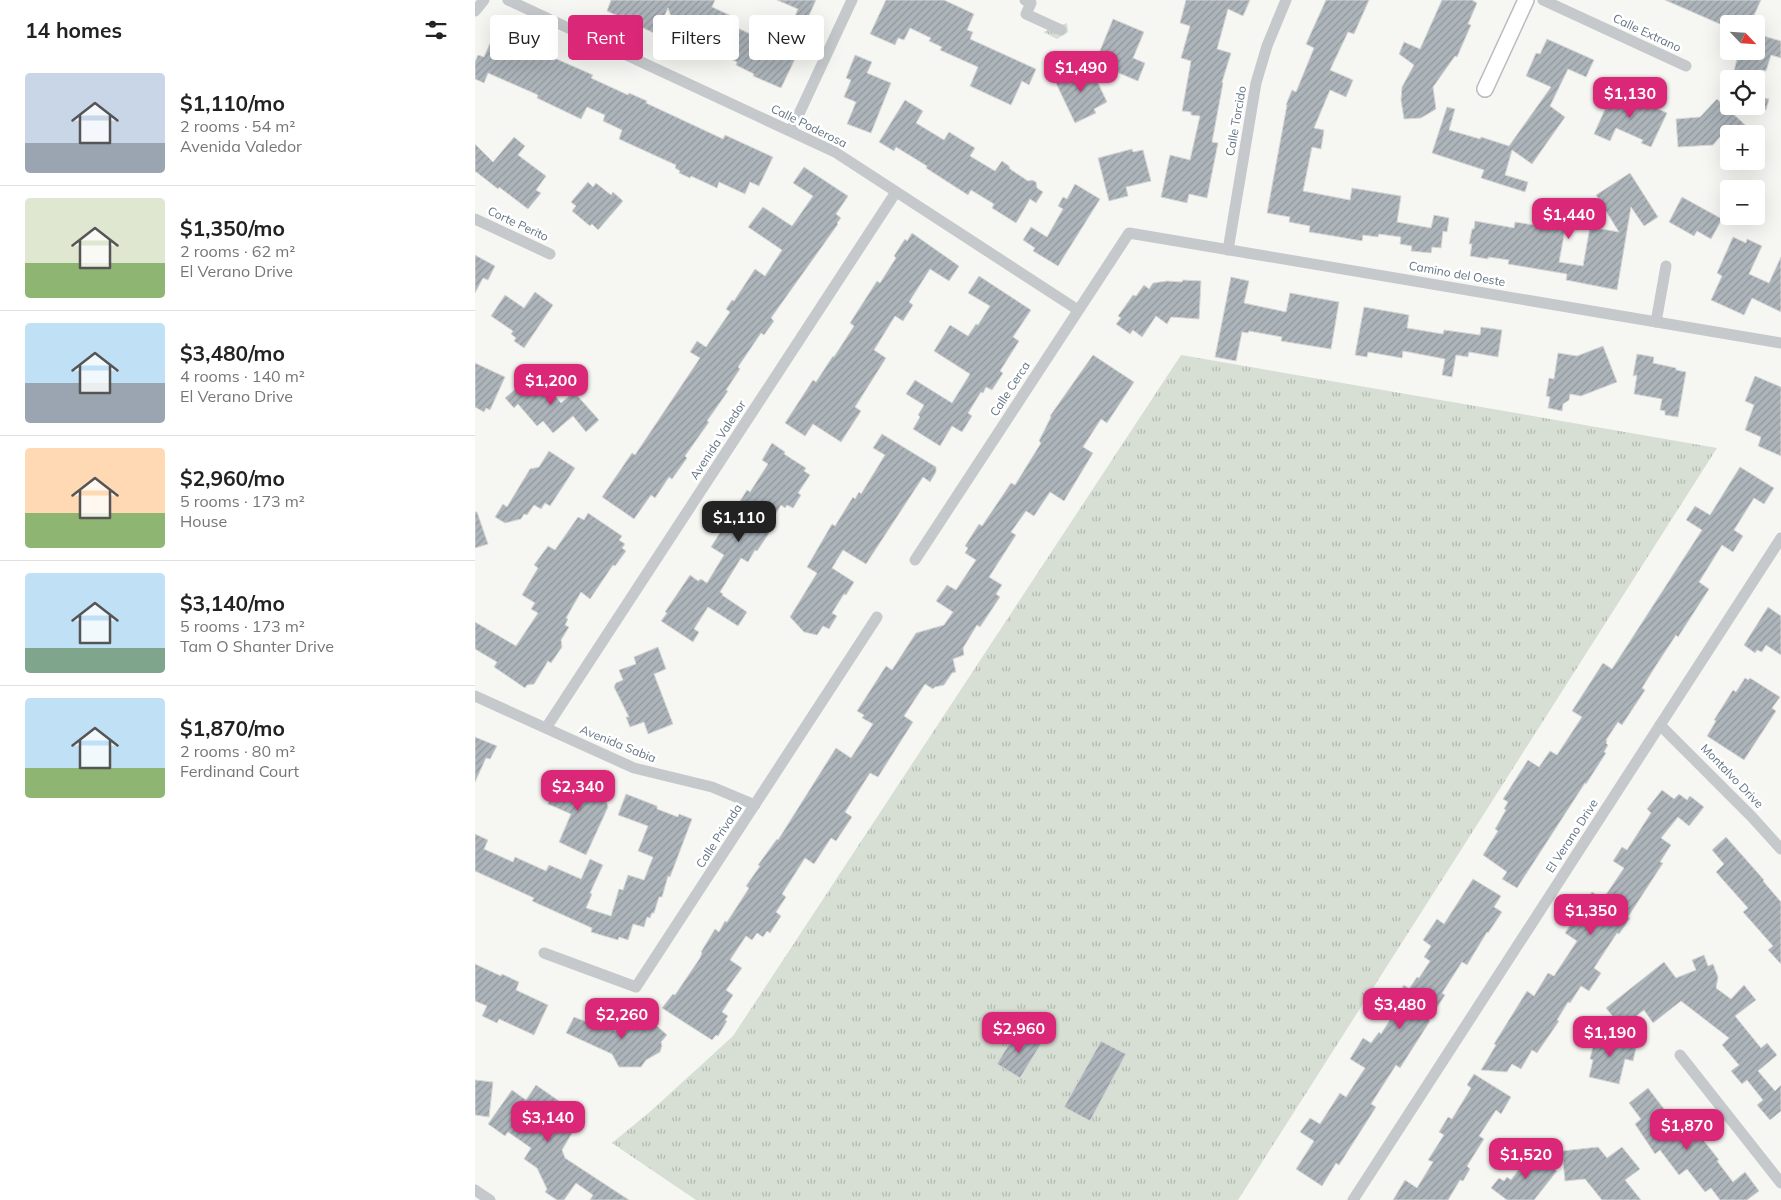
<!DOCTYPE html>
<html lang="en">
<head>
<meta charset="utf-8">
<style>
	:root { --surface:#fff; --page:#f6f6f6; --text:#222; --muted:#767676; --line:#e0e0e0; --accent:#db2777 }
	body { margin:0; font-family:Mulish,sans-serif; background:var(--page); color:var(--text); height:100vh; display:flex; flex-direction:column; font-size:19px; white-space:nowrap }
	* { box-sizing:border-box; margin:0 }
	p { font-size:16px; color:var(--muted) }
	.icon { flex:none; width:28px; height:28px; fill:none; stroke:currentColor; stroke-width:2; stroke-linecap:round; stroke-linejoin:round }
	.map { position:relative; flex:1; overflow:hidden }
	.drawer { display:flex; flex-direction:column; background:var(--surface); width:475px }
	.drawer>* { flex:none }
	.hud { position:absolute; left:15px; top:15px; width:475px; height:45px; display:flex; gap:10px }
	.needle { width:32px; rotate:115deg }
	.tools { position:absolute; left:1245px; top:15px; display:grid; gap:10px }
	.tools a { display:grid; place-items:center; width:45px; height:45px; border-radius:5px; background:var(--surface); box-shadow:0 5px 20px #0002; font-size:25px }
	.price { position:absolute; translate:-50% -42px; padding:0 11px; border-radius:10px; background:var(--accent); color:#fff; font-size:16px; line-height:32px; filter:drop-shadow(0 1px 2px #0008) }
	.price::after { content:''; position:absolute; left:50%; top:30px; width:15px; height:11px; margin-left:-8px; background:inherit; clip-path:polygon(0 0,100% 0,50% 100%) }
	.price.selected { background:#222; color:#fff }
	ul { padding:0; list-style:none }
	li { display:flex; align-items:center; gap:15px; height:125px; padding:0 25px }
	li+li { border-top:1px solid var(--line) }
	li span { display:grid; place-items:center; flex:none; width:140px; height:100px; border-radius:5px; color:#555 }
	li>.icon { margin-inline-start:auto }
	span .icon { width:60px; height:60px; fill:#fffc; stroke-width:1 }
	li b { font-size:21px }
	h2 { display:flex; justify-content:space-between; align-items:center; height:60px; padding:0 25px; font-size:21px }
	.chip { padding:0 18px; border-radius:5px; background:var(--surface); box-shadow:0 5px 20px #0002; font-size:18px; line-height:45px }
	.chip.selected { background:var(--accent); color:#fff }
	main { display:flex; flex:1; min-height:0 }
	.map>svg:first-child { display:block }
	.grass { fill:url(#grass-tufts) }
	.building { fill:url(#building-hatch); stroke:#d7d7d5 }
	.lines { fill:none; stroke-linecap:round; stroke-linejoin:round }
	.secondary-casing { stroke:#b7bcc1; stroke-width:18 }
	.street { stroke:#c5c9cc; stroke-width:11 }
	.secondary { stroke:#fff; stroke-width:15 }
	.labels { text-anchor:middle; stroke-width:5; stroke-linejoin:round; paint-order:stroke }
	.street-label { font-size:12px; fill:#637585; stroke:#fff }
</style>
</head>
<body>
<main>
<section class="drawer">
<h2>14 homes<svg class="icon" aria-label="filters" viewBox="0 0 24 24"><path d="M4 7h16M4 17h16"/><circle cx="9" cy="7" r="2"/><circle cx="15" cy="17" r="2"/></svg></h2>
<ul>
<li><span style="background:linear-gradient(#c9d6e8 70%,#9aa5b1 0)"><svg class="icon" aria-label="home" viewBox="0 0 24 24"><path d="M3 11l9-7 9 7M6 9v11h12V9"/></svg></span><div><b>$1,110/mo</b><p>2 rooms · 54 m²</p><p>Avenida Valedor</p></div></li>
<li><span style="background:linear-gradient(#dfe7d0 65%,#8fb573 0)"><svg class="icon" aria-label="home" viewBox="0 0 24 24"><path d="M3 11l9-7 9 7M6 9v11h12V9"/></svg></span><div><b>$1,350/mo</b><p>2 rooms · 62 m²</p><p>El Verano Drive</p></div></li>
<li><span style="background:linear-gradient(#bfe0f5 60%,#9aa5b1 0)"><svg class="icon" aria-label="home" viewBox="0 0 24 24"><path d="M3 11l9-7 9 7M6 9v11h12V9"/></svg></span><div><b>$3,480/mo</b><p>4 rooms · 140 m²</p><p>El Verano Drive</p></div></li>
<li><span style="background:linear-gradient(#ffd9b3 65%,#8fb573 0)"><svg class="icon" aria-label="home" viewBox="0 0 24 24"><path d="M3 11l9-7 9 7M6 9v11h12V9"/></svg></span><div><b>$2,960/mo</b><p>5 rooms · 173 m²</p><p>House</p></div></li>
<li><span style="background:linear-gradient(#bfe0f5 75%,#7fa58c 0)"><svg class="icon" aria-label="home" viewBox="0 0 24 24"><path d="M3 11l9-7 9 7M6 9v11h12V9"/></svg></span><div><b>$3,140/mo</b><p>5 rooms · 173 m²</p><p>Tam O Shanter Drive</p></div></li>
<li><span style="background:linear-gradient(#bfe0f5 70%,#8fb573 0)"><svg class="icon" aria-label="home" viewBox="0 0 24 24"><path d="M3 11l9-7 9 7M6 9v11h12V9"/></svg></span><div><b>$1,870/mo</b><p>2 rooms · 80 m²</p><p>Ferdinand Court</p></div></li>
</ul>
</section>
<div class="map">
<svg width="1306" height="1200" viewBox="0 0 1306 1200">
	<defs>
		<pattern id="grass-tufts" width="24" height="20" patternUnits="userSpaceOnUse" patternTransform="scale(1.25)"><rect width="24" height="20" fill="#d7ded3"/><path d="M3 7l-1-3M5 7V3M7 7l1-3M15 17l-1-3M17 17v-4M19 17l1-3" fill="none" stroke="#b2b9b1"/></pattern>
		<pattern id="building-hatch" width="6" height="6" patternUnits="userSpaceOnUse" patternTransform="scale(1.25)"><rect width="6" height="6" fill="#adb5bb"/><path d="M-1 1l2-2M0 6l6-6M5 7l2-2" fill="none" stroke="#90989e"/></pattern>
	</defs>
	<rect width="100%" height="100%" fill="#f6f6f2"/>
	<g class="grass">
		<path d="M592 23 593 32 582 39 568 32Z"/>
		<path d="M706 355 1242 448 763 1200H221L137 1143 177 1110 258 1036Z"/>
	</g>
	<g class="building">
		<path d="M136 0H240L237 7 261 18 258 26 306 48 323 9 302 0H341L327 31 332 34 306 88 278 76 279 74 261 65 262 62 236 50 235 51 215 42 206 45 193 8 181 34 132 11Z"/>
		<path d="M411 0H469L499 14 492 30 498 32 495 39 561 69 554 85 547 81 536 105 495 86 503 67 465 50 467 47 454 41 456 38 435 28 429 40 423 38 420 45 395 34Z"/>
		<path d="M711 0H775L768 16 753 9 742 49 756 53 747 82 748 83 737 142 743 143 732 198 714 194 712 203 686 197 695 155 715 160 725 116 716 115V112L707 111 716 61 706 58 715 26 705 23Z"/>
		<path d="M851 0H894L879 34 873 32 855 70 878 80 871 97 855 90 839 128 849 130 846 149 837 147 828 191 875 200 877 188 926 196 922 222 956 228 959 215 974 218 972 232 968 231 966 248 957 247 956 253 936 251 937 246 925 244 926 237 904 234 903 237 888 235 887 241 859 236 834 232 835 226 814 222 815 217 792 213 812 105H811L817 90 821 92 839 48 831 44Z"/>
		<path d="M967 0H997L1002 3 993 24 996 25 982 57 980 56 958 87 961 109 946 118 929 119 926 100 927 87 939 65 924 54 929 42 945 49Z"/>
		<path d="M1190 0H1286L1275 24H1254V28Z"/>
		<path d="M638 19 669 32 658 58 670 63 663 81 620 63Z"/>
		<path d="M20 32 118 75 116 78 153 95 154 93 172 101 171 103 248 139 250 135 298 157 284 186 275 182 270 194 244 182 242 188 216 176 215 178 204 173 205 171 200 168 201 165 144 139 147 130 128 121 130 115 112 107 106 119 62 98 63 95 13 73 9 83 0 79V62L3 55 9 57Z"/>
		<path d="M1285 35 1306 41V58L1296 55 1291 71 1287 70 1285 79H1257L1264 51H1281Z"/>
		<path d="M1072 39 1119 60 1111 77 1093 69 1075 106 1090 117 1057 164 1037 150 1030 175 1053 182 1050 192 1006 178 1009 170 957 153 972 107 980 109 974 130 1005 139 1006 137 1034 146 1076 87 1051 76 1061 53 1065 54Z"/>
		<path d="M380 55 397 62 392 73 416 83 396 133 372 124 381 102 369 97 376 80 371 78Z"/>
		<path d="M614 64 632 102 619 109 621 113 600 123 580 81Z"/>
		<path d="M1139 89 1192 113 1176 147 1166 143 1168 140 1141 128 1135 141 1119 134Z"/>
		<path d="M1281 96 1294 99 1291 110 1281 107Z"/>
		<path d="M1242 99 1280 134H1253L1250 131 1238 145 1203 147 1201 119 1225 117Z"/>
		<path d="M430 100 448 111 441 123 469 140 474 132 500 148 495 156 520 171 527 161 534 166 535 169 553 181 557 180 561 182 562 188 568 192 561 203 555 199 541 223 517 208 519 204 496 190 493 195 451 168 452 166 421 147 419 151 404 142Z"/>
		<path d="M39 137 50 146 43 155 71 176 61 190 66 193 53 209 24 187 23 189 0 171V144L18 162Z"/>
		<path d="M657 149 658 152 668 150 676 181 651 187 653 196 634 201 623 158Z"/>
		<path d="M329 167 373 196 361 214 366 218 362 223 363 224 296 318 299 321 289 335 286 333 263 367 265 369 251 390 253 391 232 421 234 422 210 456 212 458 197 479 194 477 180 498 176 495 159 519 127 497 157 453 160 455 225 358 215 352 222 341 231 347 255 312 251 309 257 300 259 301 280 269 290 276 307 250 273 227 288 207 317 226 338 196 318 183Z"/>
		<path d="M1155 173 1183 217 1169 226 1156 207 1142 290 1091 280 1092 274 1033 264 1034 260 1013 257V259L995 256 997 244H994L997 229H999L1000 221 1039 228 1040 222 1090 230 1084 262 1108 266 1115 227 1144 232 1121 195Z"/>
		<path d="M113 182 118 187 121 183 136 195 138 192 148 201 123 230 117 224 115 226 97 211 101 206 96 202Z"/>
		<path d="M600 184 625 199 583 266 558 251 560 248 548 240 556 227 572 237 588 209 583 206 588 197 592 199Z"/>
		<path d="M1207 197 1247 219 1236 239 1222 231 1219 236 1194 222Z"/>
		<path d="M437 233 484 266 474 281 455 269 434 302 438 305 428 321 420 316 399 350 411 358 380 407 386 411 366 442 338 424 330 436 310 423 338 380 341 382 358 356 359 357 379 326 375 323 402 281 405 283 421 258 419 256 430 239 432 241Z"/>
		<path d="M1258 237 1271 243 1272 239 1287 246 1274 274 1294 283 1306 257V312L1277 298 1269 315 1236 300 1247 276 1242 273Z"/>
		<path d="M0 255 20 266 13 280 8 278 0 293Z"/>
		<path d="M504 276 556 310 538 337 544 341 525 371 528 373 517 390 511 387 508 393 506 392 493 413 497 416 487 432 477 426 465 446 438 429 445 417 443 415 449 405 431 394 440 380 477 403 495 374 459 351 475 325 493 336 501 324 503 325 515 306 493 293Z"/>
		<path d="M756 277 774 281 769 303 811 312 815 293 864 302 856 349 806 341 807 337 774 331 773 333 767 332 761 361 740 357Z"/>
		<path d="M708 280 726 281 724 319 696 317 692 324 681 316 667 337 658 330 655 334 641 324 646 318 643 316 658 295 661 296 669 285 674 289 678 283 692 281 707 282Z"/>
		<path d="M60 292 78 305 49 348 39 341 41 338 36 334 38 331 16 316 30 295 49 308Z"/>
		<path d="M889 307 934 315 932 328 968 334 969 330 1005 335 1006 327 1027 330 1023 357 994 352 993 357 981 355 977 377 967 375 970 359 928 351 927 358 893 352 892 357 880 355Z"/>
		<path d="M1128 346 1142 382 1106 396 1095 394 1094 400 1088 404 1087 411 1073 408 1075 397 1071 396 1074 378 1079 379 1083 353 1102 356Z"/>
		<path d="M1162 354 1179 357 1178 363 1201 368V370L1211 372 1203 417 1190 415V411L1185 410 1187 399 1159 394 1162 375 1158 376Z"/>
		<path d="M618 355 659 382 632 423 626 419 608 447 618 453 589 501 575 492 559 516 551 511 536 532 541 535 514 577 527 585 521 594 525 597 505 627 502 625 488 648 489 655 478 659 481 672 477 673 469 685 460 687 458 689 450 684 429 716 438 722 403 777 395 773 370 812 377 817 361 841 356 838 339 864 330 858 307 894 311 897 301 912 306 916 295 933 292 931 288 937 282 933 277 940 271 936 255 960 267 968 251 990 258 995 247 1012 253 1016 250 1020 252 1021 243 1036 241 1035 237 1040 187 1008 198 994 200 995 225 958 227 953 226 952 240 929 244 932 250 921 252 922 274 888 271 886 285 866 283 865 302 839 303 840 361 748 376 758 398 724 387 718 389 715 382 711 411 666 417 670 441 633 469 625 478 612 461 601 472 585 481 590 501 560 490 553 493 548 490 546 504 524 507 526 536 483 540 485 566 443 564 441 576 417 575 416Z"/>
		<path d="M0 363 30 377 15 410 11 408 9 412 0 407Z"/>
		<path d="M1280 376 1306 387V456L1283 446 1286 437 1270 430 1279 405 1270 401Z"/>
		<path d="M52 379 58 385 66 379 86 403 99 392 124 420 111 432 98 416 78 433 68 421 62 426 43 404 39 408 30 398Z"/>
		<path d="M407 434 461 467V472L455 482 448 477 391 564 368 550 357 568 379 582 371 595 369 594 357 613 362 616 354 629 348 626 342 635 329 632 315 617 342 573 332 567 357 524 360 526 378 497 380 499 384 492 386 494 410 455 398 448Z"/>
		<path d="M297 443 310 452 309 454 331 468 329 471 335 475 323 493 326 495 318 508 312 505 310 508 306 505 295 523 299 526 282 551 280 550 273 562 266 558 245 592 248 594 247 595 272 612 263 626 233 607 219 629 224 632 218 642 186 621 192 613 190 612 215 575 223 581 226 579 232 583 249 555 236 547 272 490 275 492 293 464 287 460Z"/>
		<path d="M74 451 100 468 75 506 70 503 66 509 59 505 52 515 49 514 46 519 30 523 20 517 28 504 32 507 55 469 64 467Z"/>
		<path d="M1265 467 1299 488 1289 504 1279 498 1259 530 1268 536 1258 552 1247 545 1224 582 1234 589 1203 637 1201 635 1180 667 1167 688 1170 690 1147 725 1143 722 1131 740 1132 741 1131 743 1133 745 1129 752 1131 753 1111 784 1110 783 1042 888 1027 879 1032 872 1008 855 1023 831 1020 829 1031 810 1029 809 1033 802 1028 799 1053 760 1064 767 1075 751 1082 755 1107 717 1097 711 1128 663 1137 669 1227 530 1211 520 1220 506 1235 515Z"/>
		<path d="M0 512H2L13 544 0 548Z"/>
		<path d="M113 513 147 536 144 540 150 544 147 548 151 551 140 566 138 565 115 599 106 592 91 618 93 619 90 625 94 627 86 640 87 647 76 663 73 661 59 684 52 685 50 688 19 667 22 662 0 649V622L41 646 63 613 56 609 60 603 47 595 63 568 59 565 73 546 80 550 103 517 109 520Z"/>
		<path d="M1293 607 1306 616V655L1291 645 1287 652 1282 650 1280 653 1269 645Z"/>
		<path d="M183 647 191 669 179 674 198 724 173 734 169 722 155 727 151 717H154L139 687 141 683 148 680 144 670 161 664 159 657Z"/>
		<path d="M1270 678 1273 680 1275 678 1305 697 1297 708 1301 711 1269 760 1232 736 1241 721 1239 720 1258 690 1261 692Z"/>
		<path d="M0 737 22 746 15 759 11 758 0 782Z"/>
		<path d="M87 772 113 784 110 790 131 800 133 807 111 855 84 842 96 814 73 804Z"/>
		<path d="M1187 790 1199 799 1204 794 1212 800 1215 796 1229 807 1214 826 1203 817 1186 838 1196 845 1185 862 1188 863 1153 917 1155 918 1144 934 1142 933 1119 968 1126 973 1114 991 1106 986 1095 1003 1093 1002 1082 1020 1084 1021 1062 1053 1057 1050 1046 1069 1037 1064 1032 1072 1006 1070 1021 1045 1019 1044 1052 991 1059 996 1073 973 1079 976 1102 941 1090 933 1117 892 1128 899 1149 868 1138 861 1147 847 1152 850 1176 813 1172 809Z"/>
		<path d="M151 794 182 806V809L203 817 204 814 217 819 195 877 193 876 187 897H184L179 913H177L175 918 172 917 169 927 158 924 153 940 144 937 143 940 116 932 117 928 57 901 59 898 0 871V834L13 840 9 849 38 862 40 857 71 871 74 865 106 879 115 859 128 865 115 893 117 894 111 908 136 916 144 889 148 890 153 875 169 880 178 857 163 851 173 826 143 815Z"/>
		<path d="M1251 837 1289 880 1288 881 1306 902V964L1293 950 1298 946 1268 912 1273 908 1241 872 1249 864 1237 850Z"/>
		<path d="M998 879 1026 896 1019 907 1027 912 1013 933 1012 932 992 965 987 962 967 993 970 995 954 1020 955 1021 925 1068 921 1065 896 1104 901 1107 864 1165 861 1163 847 1186 821 1169 839 1141 825 1132 835 1118 845 1124 865 1093 871 1097 890 1068 875 1059 888 1038 896 1043 904 1032 906 1034 925 1004 919 1000 929 985 934 989 942 977 944 978 955 961 949 957 956 946 948 940 962 919 969 924Z"/>
		<path d="M1229 955 1233 966 1238 964 1243 977 1241 988 1256 999 1269 985 1281 1000 1260 1016 1286 1048 1292 1043 1302 1055 1283 1071 1300 1091 1306 1085V1111L1295 1120 1282 1105 1288 1100 1272 1080 1267 1084 1256 1071 1264 1065 1247 1045 1254 1038 1206 1001 1178 1023 1169 1010 1147 1028 1131 1008 1189 962 1201 978 1221 970 1217 960Z"/>
		<path d="M0 964 26 976 27 974 44 982 41 990 73 1005 59 1035 24 1019 22 1023 7 1016 12 1006 0 1001Z"/>
		<path d="M99 1017 112 1022 113 1019 145 1033 160 1019 166 1024 172 1017 192 1035 186 1042 187 1046 185 1052 171 1060 166 1067H144L137 1054 91 1033Z"/>
		<path d="M542 1030 566 1044 545 1078 522 1064Z"/>
		<path d="M1121 1034 1162 1044 1158 1061 1150 1059 1144 1084 1114 1077 1118 1060 1115 1059Z"/>
		<path d="M626 1041 651 1054 615 1121 589 1107Z"/>
		<path d="M999 1074 1036 1097 1026 1114 1021 1110 1004 1136 1009 1139 992 1166 995 1169 988 1181 985 1180 973 1200H918L930 1180 942 1188 958 1162 953 1160 969 1135 964 1132 973 1117 977 1119 996 1088 992 1085Z"/>
		<path d="M0 1080 18 1082 14 1117 0 1115Z"/>
		<path d="M61 1085 84 1101 80 1107 103 1123 87 1150 90 1158 154 1200H115L118 1195 101 1183 89 1200H82L70 1192 72 1189 62 1168 49 1159 56 1148 33 1132 30 1136 13 1124 37 1090 51 1100Z"/>
		<path d="M1173 1088 1212 1139 1222 1132 1244 1160 1242 1161 1258 1182 1270 1172 1284 1191 1272 1200H1245L1236 1188 1230 1192 1212 1169 1204 1175 1185 1150 1180 1154 1160 1124 1166 1119 1154 1103Z"/>
		<path d="M1123 1147 1132 1158 1147 1147 1165 1169 1150 1180 1166 1200H1127L1110 1179 1090 1181 1087 1151Z"/>
		<path d="M1057 1152 1082 1171 1059 1200H1032L1016 1188 1024 1178 1029 1181 1032 1177 1036 1180Z"/>
	</g>
	<g class="lines">
		<defs>
			<path id="secondary" d="M1010 89 1051 0"/>
		</defs>
		<use href="#secondary" class="secondary-casing"/>
		<g class="street">
			<path d="M33 0 360 152 603 310"/>
			<path d="M550 0 556 3 551 14 586 30"/>
			<path d="M1068 0 1211 66"/>
			<path d="M0 11 9 0"/>
			<path d="M316 131 377 0"/>
			<path d="M0 219 75 254"/>
			<path d="M753 250 781 83 792 46 811 0"/>
			<path d="M1181 322 1191 266"/>
			<path d="M440 560 654 233 1306 343"/>
			<path d="M0 696 159 768 237 787 280 805"/>
			<path d="M1185 725 1277 817 1306 849"/>
			<path d="M71 728 421 192"/>
			<path d="M69 953 161 987 402 617"/>
			<path d="M1205 1055 1306 1183"/>
			<path d="M0 1190 15 1200"/>
			<path d="M878 1200 1306 538"/>
		</g>
		<use href="#secondary" class="secondary"/>
	</g>
	<g class="labels">
		<g class="street-label">
			<text transform="translate(1172 33) rotate(25)" y="4">Calle Extrano</text>
			<text transform="translate(761 121) rotate(-80)" y="4">Calle Torcido</text>
			<text transform="translate(334 126) rotate(26)" y="4">Calle Poderosa</text>
			<text transform="translate(43 224) rotate(25)" y="4">Corte Perito</text>
			<text transform="translate(982 274) rotate(10)" y="4">Camino del Oeste</text>
			<text transform="translate(535 389) rotate(-57)" y="4">Calle Cerca</text>
			<text transform="translate(243 440) rotate(-57)" y="4">Avenida Valedor</text>
			<text transform="translate(143 744) rotate(22)" y="4">Avenida Sabia</text>
			<text transform="translate(1257 776) rotate(46)" y="4">Montalvo Drive</text>
			<text transform="translate(244 836) rotate(-57)" y="4">Calle Privada</text>
			<text transform="translate(1097 836) rotate(-57)" y="4">El Verano Drive</text>
		</g>
	</g>
</svg>
<div class="tools">
<a><svg class="needle" viewBox="-14 -14 28 28"><path d="M0-13l5 13h-10z" fill="#e53935"/><path d="M0 13l5-13h-10z" fill="#767676"/></svg></a>
<a><svg class="icon" aria-label="locate" viewBox="0 0 24 24"><circle cx="12" cy="12" r="6"/><path d="M12 2v4M12 18v4M2 12h4M18 12h4"/></svg></a>
<a>+</a>
<a>−</a>
</div>
<b class="price" style="left:606px;top:93px">$1,490</b>
<b class="price" style="left:1155px;top:119px">$1,130</b>
<b class="price" style="left:1094px;top:240px">$1,440</b>
<b class="price" style="left:76px;top:406px">$1,200</b>
<b class="price selected" style="left:264px;top:543px">$1,110</b>
<b class="price" style="left:103px;top:812px">$2,340</b>
<b class="price" style="left:1116px;top:936px">$1,350</b>
<b class="price" style="left:925px;top:1030px">$3,480</b>
<b class="price" style="left:147px;top:1040px">$2,260</b>
<b class="price" style="left:544px;top:1054px">$2,960</b>
<b class="price" style="left:1135px;top:1058px">$1,190</b>
<b class="price" style="left:73px;top:1143px">$3,140</b>
<b class="price" style="left:1212px;top:1151px">$1,870</b>
<b class="price" style="left:1051px;top:1180px">$1,520</b>
<div class="hud">
<a class="chip">Buy</a>
<a class="chip selected">Rent</a>
<a class="chip">Filters</a>
<a class="chip">New</a>
</div>
</div>
</main>
</body>
</html>
